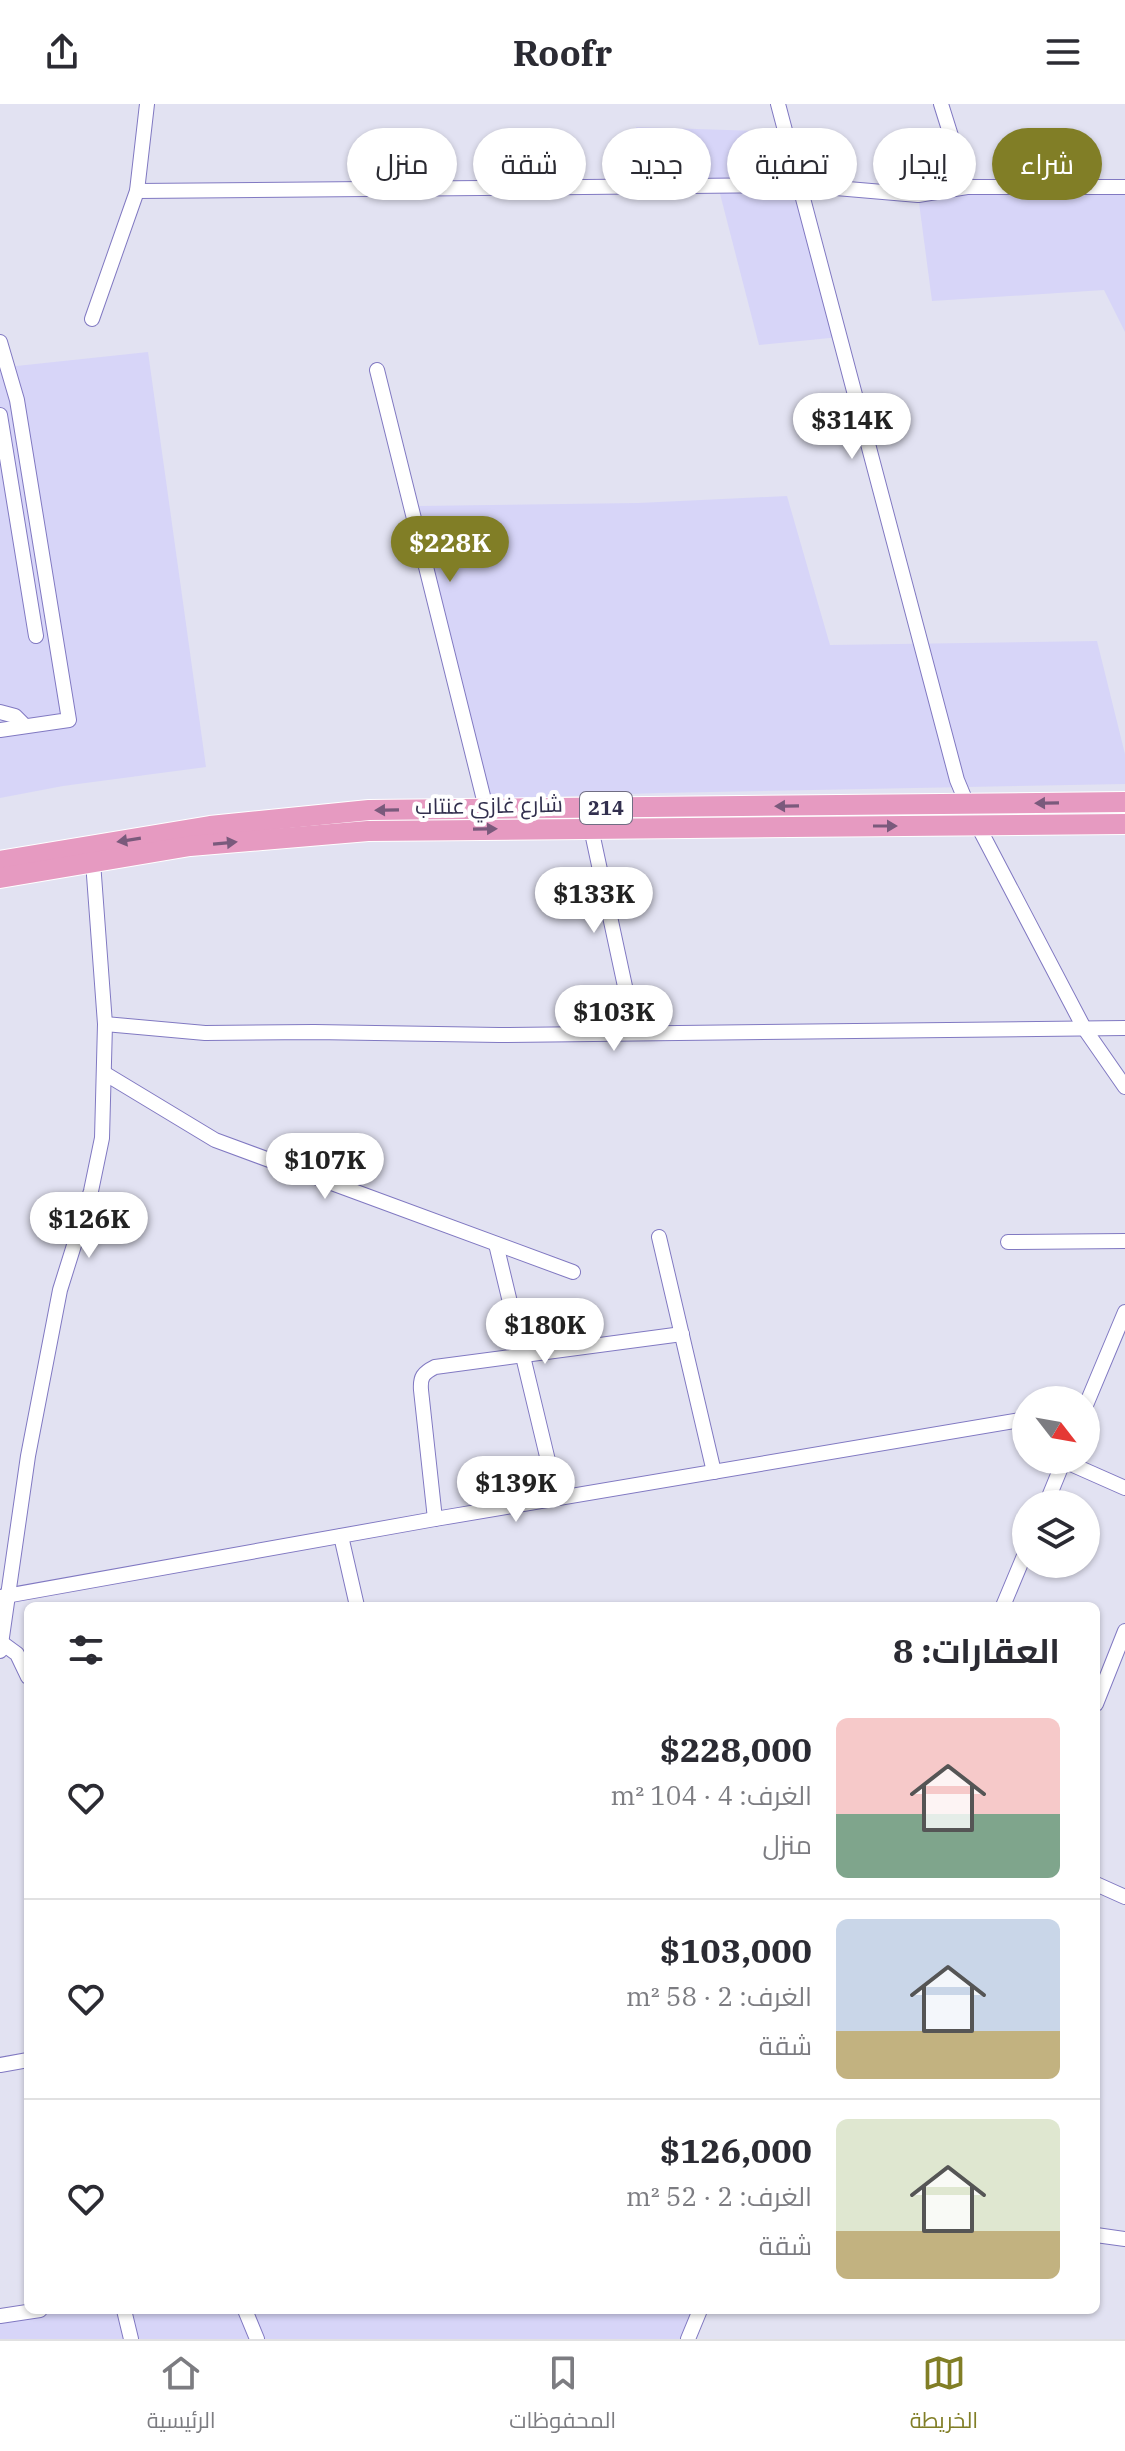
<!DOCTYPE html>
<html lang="ar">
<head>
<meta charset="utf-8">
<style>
	:root { --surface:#fff; --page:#f7f7f7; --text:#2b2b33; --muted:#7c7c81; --line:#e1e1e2; --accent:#817e26 }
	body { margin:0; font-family:"IBM Plex Serif",Cairo,serif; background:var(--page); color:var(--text); direction:rtl; height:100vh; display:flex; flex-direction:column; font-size:30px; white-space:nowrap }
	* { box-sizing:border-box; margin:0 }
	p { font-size:26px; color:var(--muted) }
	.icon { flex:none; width:44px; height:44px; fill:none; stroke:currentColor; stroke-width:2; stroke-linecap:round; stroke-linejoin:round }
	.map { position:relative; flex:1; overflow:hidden; direction:ltr }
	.panel { position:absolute; left:24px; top:1498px; width:1076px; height:712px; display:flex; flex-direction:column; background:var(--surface); border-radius:12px; box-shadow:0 2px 6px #0004; direction:rtl }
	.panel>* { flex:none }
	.banner { position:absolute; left:24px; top:24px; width:1078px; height:72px; direction:rtl; display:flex; gap:16px }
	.needle { width:52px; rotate:121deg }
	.fabs { position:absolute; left:1012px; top:1282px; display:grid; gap:16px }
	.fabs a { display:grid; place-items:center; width:88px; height:88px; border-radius:50%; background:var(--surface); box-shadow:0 2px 6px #0004; font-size:40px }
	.price { position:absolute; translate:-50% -68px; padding:0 18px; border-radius:28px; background:#fff; color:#222; font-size:26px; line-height:52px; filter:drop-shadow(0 2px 4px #0008) }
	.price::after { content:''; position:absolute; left:50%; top:48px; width:24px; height:18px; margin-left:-12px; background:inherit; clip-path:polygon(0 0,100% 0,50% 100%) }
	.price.selected { background:var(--accent); color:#fff }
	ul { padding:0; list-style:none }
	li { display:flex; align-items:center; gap:24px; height:200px; padding:0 40px }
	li+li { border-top:2px solid var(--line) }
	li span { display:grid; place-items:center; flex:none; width:224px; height:160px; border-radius:12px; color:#555 }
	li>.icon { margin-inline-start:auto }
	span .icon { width:96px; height:96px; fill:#fffc; stroke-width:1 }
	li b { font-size:34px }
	h2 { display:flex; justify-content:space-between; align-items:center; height:96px; padding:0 40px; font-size:34px }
	.pill { padding:0 28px; border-radius:36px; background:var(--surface); box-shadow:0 2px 6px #0004; font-size:28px; line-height:72px }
	.pill.selected { background:var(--accent); color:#fff }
	header { display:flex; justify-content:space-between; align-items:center; height:104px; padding:0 40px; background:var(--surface); font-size:36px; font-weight:800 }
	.dock { display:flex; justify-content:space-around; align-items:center; height:112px; border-top:2px solid var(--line); background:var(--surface); font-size:22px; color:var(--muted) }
	.dock a { display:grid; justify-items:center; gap:4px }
	.dock .selected { color:var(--accent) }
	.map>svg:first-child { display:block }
	.built { fill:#d7d5f8 }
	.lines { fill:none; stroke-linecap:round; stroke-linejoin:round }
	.minor-casing { stroke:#8179c2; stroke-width:16 }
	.highway-casing { stroke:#fff; stroke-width:22 }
	.minor { stroke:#fff; stroke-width:14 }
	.highway { stroke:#e69ac1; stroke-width:20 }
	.oneway { fill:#7a5a7c }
	.labels { text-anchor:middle; stroke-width:8; stroke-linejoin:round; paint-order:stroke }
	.shield { fill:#fff; stroke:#706d83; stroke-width:2 }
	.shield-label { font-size:20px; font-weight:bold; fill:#322f4e }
	.street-label { font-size:22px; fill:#322f4e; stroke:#fff }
</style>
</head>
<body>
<header><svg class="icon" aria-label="menu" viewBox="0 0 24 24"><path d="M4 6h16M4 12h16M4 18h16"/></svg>Roofr<svg class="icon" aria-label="share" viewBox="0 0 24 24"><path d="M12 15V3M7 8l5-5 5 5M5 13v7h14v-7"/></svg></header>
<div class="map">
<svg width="1125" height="2235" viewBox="0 0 1125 2235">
	<rect width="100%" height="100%" fill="#e2e2f2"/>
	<g class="built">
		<path d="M636 23 786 28 840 233 759 241 718 82H650Z"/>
		<path d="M1125 83V228L1104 186 932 197 918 91Z"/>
		<path d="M148 248 206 663 63 682 0 694V251L7 263Z"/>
		<path d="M787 392 830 541 1097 537 1125 650V680L659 689 490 695 418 402 638 399Z"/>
		<path d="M28 2206H699L687 2235H0V2209Z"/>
	</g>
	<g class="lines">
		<defs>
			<g id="minor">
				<path d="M778 0 957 676 967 700"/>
				<path d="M941 0 967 83"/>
				<path d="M137 87 801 81 918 91 967 83H1125"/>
				<path d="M92 215 137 87 147 0"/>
				<path d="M0 238 17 296 69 616 0 626"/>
				<path d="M377 266 486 704"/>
				<path d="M0 311 36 532"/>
				<path d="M0 608 15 612 25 622"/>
				<path d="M978 722 1084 924 1125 983"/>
				<path d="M591 724 635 929"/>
				<path d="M105 920 205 929 314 928 499 931 1125 924"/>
				<path d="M104 969 215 1036 573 1168"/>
				<path d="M659 1133 714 1368"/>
				<path d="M1008 1138 1125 1137"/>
				<path d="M496 1140 557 1394"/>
				<path d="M1086 1301 1125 1208"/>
				<path d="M1064 1357 1125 1384"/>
				<path d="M1046 1400 1064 1356"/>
				<path d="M435 1415 421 1286C420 1273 423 1269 435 1263L682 1230"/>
				<path d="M341 1432 357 1502"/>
				<path d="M0 1493 435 1415 1026 1315"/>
				<path d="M1003 1502 1026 1447"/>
				<path d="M2 1539 17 1550 28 1573"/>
				<path d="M0 1547 28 1352 60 1186 91 1087 102 1034 105 920 93 758"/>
				<path d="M1096 1600 1125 1527"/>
				<path d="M1096 1780 1125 1793"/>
				<path d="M0 1961 28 1956"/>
				<path d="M1096 2131 1125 2135"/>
				<path d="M124 2206 131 2235"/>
				<path d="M245 2206 257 2235"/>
				<path d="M0 2212 40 2206"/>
				<path d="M688 2235 700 2206"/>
			</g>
			<g id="highway">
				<path d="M0 757 210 722 369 706 1125 698"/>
				<path d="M0 774 190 742 368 727 1125 720"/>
			</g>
		</defs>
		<use href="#minor" class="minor-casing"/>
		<use href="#highway" class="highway-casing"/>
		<use href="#minor" class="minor"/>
		<use href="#highway" class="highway"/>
	</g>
	<defs><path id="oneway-solid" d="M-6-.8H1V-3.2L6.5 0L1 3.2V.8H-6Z" transform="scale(2)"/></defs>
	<g class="oneway">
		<use href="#oneway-solid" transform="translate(1047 699) rotate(179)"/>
		<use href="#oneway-solid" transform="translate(787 702) rotate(179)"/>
		<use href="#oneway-solid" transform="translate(387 706) rotate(179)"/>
		<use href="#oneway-solid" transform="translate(885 722)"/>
		<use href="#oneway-solid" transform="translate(485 725) rotate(-1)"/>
		<use href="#oneway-solid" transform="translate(129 736) rotate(171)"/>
		<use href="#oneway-solid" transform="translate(225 739) rotate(-5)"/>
	</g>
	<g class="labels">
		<rect class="shield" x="580" y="688" width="52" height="32" rx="6"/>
		<g class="shield-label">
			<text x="606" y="711">214</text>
		</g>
		<g class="street-label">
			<text transform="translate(489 701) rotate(-1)" y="8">شارع غازي عنتاب</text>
		</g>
	</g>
</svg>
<div class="fabs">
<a><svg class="needle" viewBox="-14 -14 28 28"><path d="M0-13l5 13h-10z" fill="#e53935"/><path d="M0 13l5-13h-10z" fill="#7c7c81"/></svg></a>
<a><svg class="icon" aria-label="layers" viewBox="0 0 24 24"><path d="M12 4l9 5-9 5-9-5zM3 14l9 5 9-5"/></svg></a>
</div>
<b class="price" style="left:852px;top:357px">$314K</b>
<b class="price selected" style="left:450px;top:480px">$228K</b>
<b class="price" style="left:594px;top:831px">$133K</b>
<b class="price" style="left:614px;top:949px">$103K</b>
<b class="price" style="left:325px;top:1097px">$107K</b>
<b class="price" style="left:89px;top:1156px">$126K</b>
<b class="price" style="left:545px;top:1262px">$180K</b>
<b class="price" style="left:516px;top:1420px">$139K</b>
<div class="banner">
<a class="pill selected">شراء</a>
<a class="pill">إيجار</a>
<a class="pill">تصفية</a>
<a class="pill">جديد</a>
<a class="pill">شقة</a>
<a class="pill">منزل</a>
</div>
<section class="panel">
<h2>العقارات: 8<svg class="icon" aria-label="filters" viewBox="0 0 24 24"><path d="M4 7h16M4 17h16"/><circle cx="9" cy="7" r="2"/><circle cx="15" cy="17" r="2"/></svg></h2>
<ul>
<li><span style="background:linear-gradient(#f6c9c9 60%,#7fa58c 0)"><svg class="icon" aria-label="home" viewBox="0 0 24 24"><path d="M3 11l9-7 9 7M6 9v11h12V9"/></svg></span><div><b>$228,000</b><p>الغرف: 4 · 104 m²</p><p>منزل</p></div><svg class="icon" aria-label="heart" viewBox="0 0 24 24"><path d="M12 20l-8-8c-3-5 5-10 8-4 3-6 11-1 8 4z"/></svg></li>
<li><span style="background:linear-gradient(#c9d6e8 70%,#c2b280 0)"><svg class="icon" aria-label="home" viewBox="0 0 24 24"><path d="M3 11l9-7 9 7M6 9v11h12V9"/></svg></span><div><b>$103,000</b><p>الغرف: 2 · 58 m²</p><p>شقة</p></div><svg class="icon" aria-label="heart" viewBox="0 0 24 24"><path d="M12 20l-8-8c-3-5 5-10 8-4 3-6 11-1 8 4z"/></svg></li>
<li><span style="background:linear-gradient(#dfe7d0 70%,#c2b280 0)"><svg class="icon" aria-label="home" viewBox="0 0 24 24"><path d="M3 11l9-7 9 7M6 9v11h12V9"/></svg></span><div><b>$126,000</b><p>الغرف: 2 · 52 m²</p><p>شقة</p></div><svg class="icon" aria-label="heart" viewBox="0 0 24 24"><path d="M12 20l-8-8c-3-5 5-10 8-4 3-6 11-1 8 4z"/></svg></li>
</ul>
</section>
</div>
<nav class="dock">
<a class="selected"><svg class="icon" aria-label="map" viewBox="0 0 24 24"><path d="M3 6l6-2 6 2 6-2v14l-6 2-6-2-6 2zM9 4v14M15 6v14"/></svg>الخريطة</a>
<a><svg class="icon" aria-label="saved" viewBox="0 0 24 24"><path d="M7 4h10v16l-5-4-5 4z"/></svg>المحفوظات</a>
<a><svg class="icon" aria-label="home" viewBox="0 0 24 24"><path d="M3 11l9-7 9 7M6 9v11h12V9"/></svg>الرئيسية</a>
</nav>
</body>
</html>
